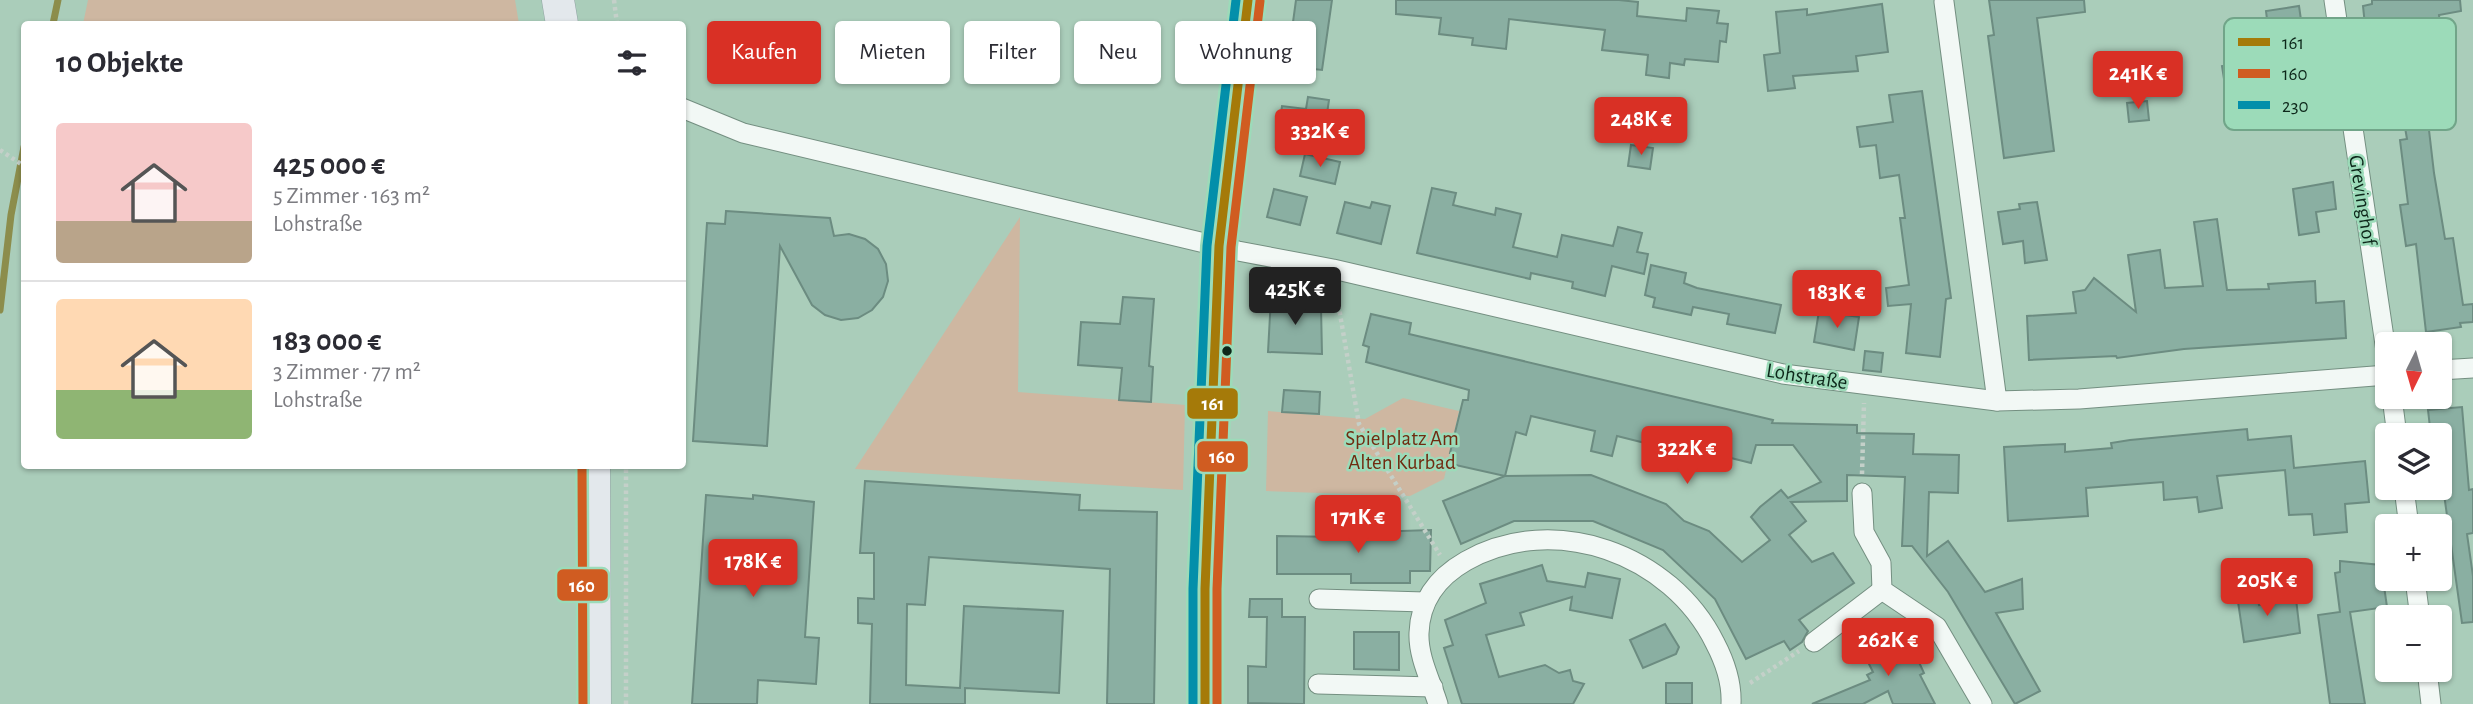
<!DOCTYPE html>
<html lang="de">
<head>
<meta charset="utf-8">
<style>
	:root { --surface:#fff; --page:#f2f2f3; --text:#2b2b33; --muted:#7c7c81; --line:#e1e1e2; --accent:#d93025 }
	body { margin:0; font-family:"Alegreya Sans",sans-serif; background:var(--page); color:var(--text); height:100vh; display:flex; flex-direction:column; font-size:26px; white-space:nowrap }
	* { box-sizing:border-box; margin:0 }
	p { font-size:23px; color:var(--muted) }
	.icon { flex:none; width:38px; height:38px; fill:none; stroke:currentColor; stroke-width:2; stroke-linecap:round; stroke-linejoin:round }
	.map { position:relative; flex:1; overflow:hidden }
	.panel { position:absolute; left:21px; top:21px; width:665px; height:448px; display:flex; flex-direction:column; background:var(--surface); border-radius:7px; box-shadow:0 2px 5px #0004 }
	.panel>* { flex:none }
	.hud { position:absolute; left:707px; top:21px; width:665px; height:63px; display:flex; gap:14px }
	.needle { width:46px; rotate:185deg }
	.buttons { position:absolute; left:2375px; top:332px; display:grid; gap:14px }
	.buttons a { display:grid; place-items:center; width:77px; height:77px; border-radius:7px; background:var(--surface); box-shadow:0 2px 5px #0004; font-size:35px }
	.price { position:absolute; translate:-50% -60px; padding:0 16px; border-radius:7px; background:var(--accent); color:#fff; font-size:23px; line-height:46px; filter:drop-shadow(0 2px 4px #0008) }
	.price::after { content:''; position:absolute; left:50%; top:42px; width:21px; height:16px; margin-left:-10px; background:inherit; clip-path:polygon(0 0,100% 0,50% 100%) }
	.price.on { background:#222; color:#fff }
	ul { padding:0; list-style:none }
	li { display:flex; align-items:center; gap:21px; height:175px; padding:0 35px }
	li+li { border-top:2px solid var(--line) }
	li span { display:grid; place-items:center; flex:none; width:196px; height:140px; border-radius:7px; color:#555 }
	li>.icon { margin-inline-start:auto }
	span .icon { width:84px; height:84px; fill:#fffc; stroke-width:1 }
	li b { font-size:30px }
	h2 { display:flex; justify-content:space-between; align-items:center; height:84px; padding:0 35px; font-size:30px }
	.tag { padding:0 24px; border-radius:7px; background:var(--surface); box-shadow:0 2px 5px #0004; font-size:24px; line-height:63px }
	.tag.on { background:var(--accent); color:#fff }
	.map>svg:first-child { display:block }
	.green { fill:#ceb7a1 }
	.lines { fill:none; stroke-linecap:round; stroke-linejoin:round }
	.stream { stroke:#8c8d4c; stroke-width:7 }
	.building { fill:#8aafa2; stroke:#6c8c81; stroke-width:2; fill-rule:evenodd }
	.minor-casing { stroke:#748f81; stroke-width:21 }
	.primary-casing { stroke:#90a2a3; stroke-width:33 }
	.path { stroke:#c4d0c9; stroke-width:4.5; stroke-dasharray:3.5 3.5; stroke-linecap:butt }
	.minor { stroke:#f2f8f5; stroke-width:19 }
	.primary { stroke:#e3e8ec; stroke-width:32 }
	.bus-1-casing { stroke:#9cdbb9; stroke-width:14 }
	.bus-2-casing { stroke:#9cdbb9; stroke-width:14 }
	.bus-3-casing { stroke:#9cdbb9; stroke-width:14 }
	.bus-1 { stroke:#a57a09; stroke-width:9 }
	.bus-2 { stroke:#d05c21; stroke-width:9 }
	.bus-3 { stroke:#038faa; stroke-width:9 }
	.bus-dot { fill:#0d271a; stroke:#9cdbb9; stroke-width:2.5 }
	.labels { text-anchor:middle; stroke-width:5; stroke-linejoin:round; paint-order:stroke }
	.street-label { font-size:21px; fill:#0d271a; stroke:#9cdbb9 }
	.park-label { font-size:21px; fill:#702b10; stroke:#9cdbb9 }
	.key { fill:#9cdbb9; stroke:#71a589; stroke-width:2 }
	.key-label { font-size:19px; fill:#0d271a }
	.line-badge { stroke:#9cdbb9; stroke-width:2.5 }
	.badge-label { font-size:19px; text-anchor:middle; font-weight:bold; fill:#fff }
</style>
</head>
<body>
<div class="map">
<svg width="2473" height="704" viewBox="0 0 2473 704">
	<rect width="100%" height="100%" fill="#aacdba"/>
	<g class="green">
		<path d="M88 0H515L519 24H83Z"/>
		<path d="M1020 217 1018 392 1185 405 1183 490 855 469Z"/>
		<path d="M1403 398 1459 411 1444 479 1410 496 1266 491 1268 411 1365 419Z"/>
	</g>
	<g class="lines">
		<g class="stream">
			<path d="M53 24 58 0"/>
			<path d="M0 310 11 215 24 147"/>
		</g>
	</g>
	<g class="building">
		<path d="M1296 0H1332L1322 70 1287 66Z"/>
		<path d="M1396 0H1619L1638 2 1637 16 1686 21 1687 8 1719 11 1717 23 1728 24 1726 42 1720 41 1718 62 1685 59 1684 65 1670 63 1669 78 1646 75 1648 55 1602 50 1605 30 1509 19 1506 49 1472 45 1473 38 1439 34 1441 18 1396 14Z"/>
		<path d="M1989 0H2084L2085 12 2037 18 2054 151 2004 158 1988 36 1994 35Z"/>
		<path d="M2372 0H2460L2461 11 2439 15 2440 25 2418 28 2416 18 2365 25 2363 6 2372 4Z"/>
		<path d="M1882 4 1888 52 1856 56 1858 71 1793 76 1795 88 1768 91 1764 55 1780 53 1776 12 1807 9V15Z"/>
		<path d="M2299 6 2316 125 2292 128 2290 115 2255 120 2251 94 2227 98 2222 66 2272 60 2266 11Z"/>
		<path d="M2426 64 2431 104 2446 102 2450 127 2429 130 2434 173 2445 239 2453 238 2463 305 2473 304V322L2460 323 2461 327 2426 332 2416 244 2406 246 2400 205 2408 204 2400 140 2407 139 2395 69Z"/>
		<path d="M1922 91 1951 298 1946 299 1940 357 1906 353 1911 304 1888 306 1886 288 1909 285 1900 218H1905L1899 175 1880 178 1876 145 1860 147 1857 127 1893 122 1889 95Z"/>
		<path d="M1308 97 1329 100 1322 147 1277 140 1282 106 1306 109Z"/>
		<path d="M2147 101 2149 120 2129 122 2127 103Z"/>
		<path d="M1631 145 1653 148 1650 169 1628 166Z"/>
		<path d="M1305 154 1340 162 1335 184 1300 176Z"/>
		<path d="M2333 182 2336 209 2316 212 2319 232 2299 235 2293 189Z"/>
		<path d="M1432 188 1456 193 1453 205 1495 215 1496 208 1521 214 1513 247 1557 257 1562 235 1613 246 1618 227 1642 233 1637 252 1648 254 1644 274 1612 266 1605 296 1572 288 1573 282 1531 273 1530 279 1417 253Z"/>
		<path d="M1274 189 1307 197 1300 225 1267 217Z"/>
		<path d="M1345 202 1370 208 1372 202 1390 206 1381 244 1337 233Z"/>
		<path d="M2037 202 2047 260 2025 263 2023 241 2003 244 1998 212 2020 209 2019 204Z"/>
		<path d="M726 211 830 218 834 236 849 234 865 239 878 249 886 264 888 281 883 297 872 310 858 318 841 320 825 315 812 305 780 246 767 446 693 441 707 223 725 224Z"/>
		<path d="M2217 219 2227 290 2269 289 2268 284 2315 281 2316 303 2344 301 2346 338 2184 349 2117 358 2116 356 2029 360 2027 316 2076 313 2073 292 2085 290 2094 278 2136 312 2128 255 2160 250 2165 288 2203 286 2194 222Z"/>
		<path d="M1651 265 1686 273 1684 283 1697 288 1781 305 1775 333 1727 324 1729 314 1693 307 1691 315 1653 307 1655 298 1645 295Z"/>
		<path d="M1123 297 1154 299 1149 366 1153 367 1151 402 1119 400 1122 368 1078 365 1081 322 1120 324Z"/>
		<path d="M1271 297 1301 299V306L1321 307 1322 354 1268 352Z"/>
		<path d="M1819 311 1859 317 1854 350 1814 342Z"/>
		<path d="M1371 314 1411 323 1409 334 1773 420 1772 423 1857 425V433L1914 434 1913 454 1959 455 1958 493 1929 492 1927 556 1948 541 1985 592 2022 579 2023 609 1996 613 2040 691 2015 704 1948 592 1912 546H1902L1905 477 1847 475V501L1791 502 1806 521 1789 535 1812 562 1833 553 1854 583 1799 620 1808 631 1802 642 1790 650 1784 641 1746 659 1715 599 1663 550 1593 521H1514L1461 544 1443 501 1505 476 1451 464 1453 454 1450 453 1463 400H1468L1469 390 1366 362 1369 347 1363 345ZM1531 416 1595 431 1591 451 1612 456 1617 436 1681 452 1679 462 1700 466 1703 451 1751 463 1756 445H1793L1821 482 1788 498 1781 490 1760 507 1751 517 1770 540 1742 562 1709 531 1684 521 1666 504 1591 475 1505 476 1516 432 1526 435Z"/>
		<path d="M1865 351 1883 353 1881 372 1863 370Z"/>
		<path d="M1284 390 1320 392 1319 414 1282 412Z"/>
		<path d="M2462 407 2469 490 2473 489V533L2467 534 2473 576V622L2462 623 2444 494 2451 493 2446 437 2431 436 2428 410Z"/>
		<path d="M2247 429 2248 440 2291 436 2294 468 2365 461 2369 502 2345 504 2347 532 2314 535 2312 514 2289 515 2285 470 2217 476 2222 508 2199 512 2197 497 2164 500 2163 482 2086 488 2088 516 2008 521 2004 447 2065 444V452L2112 448 2111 443 2130 440Z"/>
		<path d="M865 481 1080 495 1079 510 1157 512 1154 704H1107L1110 569 929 557 925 605 907 604 906 685 960 688 964 606 1063 611 1059 693 965 688V704H870L872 624 858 623V598L874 599V553H860Z"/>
		<path d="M706 495 753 499V495L814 502 805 637 819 638 816 684 758 680 757 704H692Z"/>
		<path d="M1431 530 1430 571H1410V583H1351V574H1277V536L1341 537V533Z"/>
		<path d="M2340 561 2381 565 2387 607 2350 612 2365 704H2330L2318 615 2340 612 2335 573 2340 572Z"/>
		<path d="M1542 565 1547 581 1585 587 1588 573 1620 579 1612 618 1570 610 1572 597 1520 613 1524 625 1486 635 1499 677 1545 665 1559 673 1570 670 1573 681 1584 684 1573 704H1462L1444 648 1453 645 1445 620 1486 603 1480 584Z"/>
		<path d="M2256 592 2259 605 2296 599 2300 633 2244 642 2237 595Z"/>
		<path d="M1250 599H1282V617H1305L1304 704 1248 703V666L1266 667 1267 617H1249Z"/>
		<path d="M1665 624 1679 647 1676 654 1643 668 1630 640Z"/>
		<path d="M1354 632H1399V670L1354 669Z"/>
		<path d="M1899 634 1913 662 1918 660 1924 673 1920 675 1935 704H1893L1888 691 1863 704H1812L1870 680 1867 675 1873 672 1863 652Z"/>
		<rect x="1666" y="683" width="26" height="21"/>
	</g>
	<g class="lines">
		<defs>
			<g id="minor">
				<path d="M2334 0 2387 358"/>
				<path d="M1944 2 1997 401"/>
				<path d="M682 108 743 133 1238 251 1333 269 1783 374 1997 401 2079 399 2387 375"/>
				<path d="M2440 370 2473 368"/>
				<path d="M2392 397 2397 436"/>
				<path d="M2404 488 2409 527"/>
				<path d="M1862 493 1864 532 1881 563 1882 590 1937 627 1982 704"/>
				<path d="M2415 579 2420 618"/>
				<path d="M1319 599 1425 602"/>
				<path d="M1814 642 1882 590"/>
				<path d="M2427 670 2431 704"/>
				<path d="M1318 684 1433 687"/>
				<path d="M1205 704V589L1219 246 1248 0"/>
				<path d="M1438 704C1431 681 1418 657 1419 633 1420 600 1438 577 1466 561 1554 511 1671 554 1715 643 1725 662 1732 683 1731 704"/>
			</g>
			<g id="primary">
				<path d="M558 0 562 24"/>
				<path d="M594 466 595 704"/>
			</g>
		</defs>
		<use href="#minor" class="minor-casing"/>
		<use href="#primary" class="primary-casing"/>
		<g class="path">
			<path d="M614 0 617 24"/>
			<path d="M0 150 24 166"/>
			<path d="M1336 291 1359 424 1440 555"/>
			<path d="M1862 474 1864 403"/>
			<path d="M1750 683 1799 651"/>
			<path d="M626 704V466"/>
		</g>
		<use href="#minor" class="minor"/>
		<use href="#primary" class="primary"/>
		<defs>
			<path id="bus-1" d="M1205 704V589L1219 246 1248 0"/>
			<g id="bus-2">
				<path d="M582 466 583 704"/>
				<path d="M1217 704V589L1231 247 1260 1"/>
			</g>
			<path id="bus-3" d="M1193 704V589L1207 246 1236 0"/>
		</defs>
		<use href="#bus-1" class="bus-1-casing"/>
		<use href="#bus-2" class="bus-2-casing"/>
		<use href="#bus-3" class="bus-3-casing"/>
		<use href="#bus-1" class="bus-1"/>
		<use href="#bus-2" class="bus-2"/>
		<use href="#bus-3" class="bus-3"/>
	</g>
	<circle class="bus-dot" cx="1227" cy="351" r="6"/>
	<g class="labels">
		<g class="street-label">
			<text transform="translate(2363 200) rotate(81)" y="7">Grevinghof</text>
			<text transform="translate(1807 376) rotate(9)" y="7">Lohstraße</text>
		</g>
		<g class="park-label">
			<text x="1402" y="445">Spielplatz Am<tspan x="1402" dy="24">Alten Kurbad</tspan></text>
		</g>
	</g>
	<rect x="2224" y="18" width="232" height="112" rx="10" class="key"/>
	<rect x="2238" y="38" width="32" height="8" fill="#a57a09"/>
	<rect x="2238" y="69" width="32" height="9" fill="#d05c21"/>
	<rect x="2238" y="101" width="32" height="8" fill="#038faa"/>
	<g class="key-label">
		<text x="2282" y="49">161</text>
		<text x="2282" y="80">160</text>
		<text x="2282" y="112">230</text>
	</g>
	<g class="line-badge">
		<rect x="1186" y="387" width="53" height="33" rx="7" fill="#a57a09"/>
		<rect x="1196" y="440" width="53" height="33" rx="7" fill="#d05c21"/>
		<rect x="556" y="568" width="53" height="34" rx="7" fill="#d05c21"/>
	</g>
	<g class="badge-label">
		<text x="1213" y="410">161</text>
		<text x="1222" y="463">160</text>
		<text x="582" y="592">160</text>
	</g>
</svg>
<div class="buttons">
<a><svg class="needle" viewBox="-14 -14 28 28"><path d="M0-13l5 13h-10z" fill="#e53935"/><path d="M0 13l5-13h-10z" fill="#7c7c81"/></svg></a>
<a><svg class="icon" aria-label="layers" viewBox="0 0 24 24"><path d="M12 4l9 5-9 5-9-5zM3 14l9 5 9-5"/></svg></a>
<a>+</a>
<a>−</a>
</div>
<b class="price" style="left:2138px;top:111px">241K €</b>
<b class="price" style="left:1641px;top:157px">248K €</b>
<b class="price" style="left:1320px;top:169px">332K €</b>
<b class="price on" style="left:1295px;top:327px">425K €</b>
<b class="price" style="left:1837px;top:330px">183K €</b>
<b class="price" style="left:1687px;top:486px">322K €</b>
<b class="price" style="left:1358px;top:555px">171K €</b>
<b class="price" style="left:753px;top:599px">178K €</b>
<b class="price" style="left:2267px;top:618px">205K €</b>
<b class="price" style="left:1888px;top:678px">262K €</b>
<div class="hud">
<a class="tag on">Kaufen</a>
<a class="tag">Mieten</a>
<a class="tag">Filter</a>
<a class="tag">Neu</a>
<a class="tag">Wohnung</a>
</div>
<section class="panel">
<h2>10 Objekte<svg class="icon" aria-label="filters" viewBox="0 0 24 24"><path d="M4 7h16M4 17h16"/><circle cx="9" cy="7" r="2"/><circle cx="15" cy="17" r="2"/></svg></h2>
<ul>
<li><span style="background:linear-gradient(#f6c9c9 70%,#b9a48a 0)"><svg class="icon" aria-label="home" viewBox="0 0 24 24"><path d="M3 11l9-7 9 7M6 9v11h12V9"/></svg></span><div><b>425 000 €</b><p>5 Zimmer · 163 m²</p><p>Lohstraße</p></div></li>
<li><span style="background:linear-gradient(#ffd9b3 65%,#8fb573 0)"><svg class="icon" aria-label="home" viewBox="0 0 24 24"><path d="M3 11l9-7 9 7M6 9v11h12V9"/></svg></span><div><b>183 000 €</b><p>3 Zimmer · 77 m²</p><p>Lohstraße</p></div></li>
</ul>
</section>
</div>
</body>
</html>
